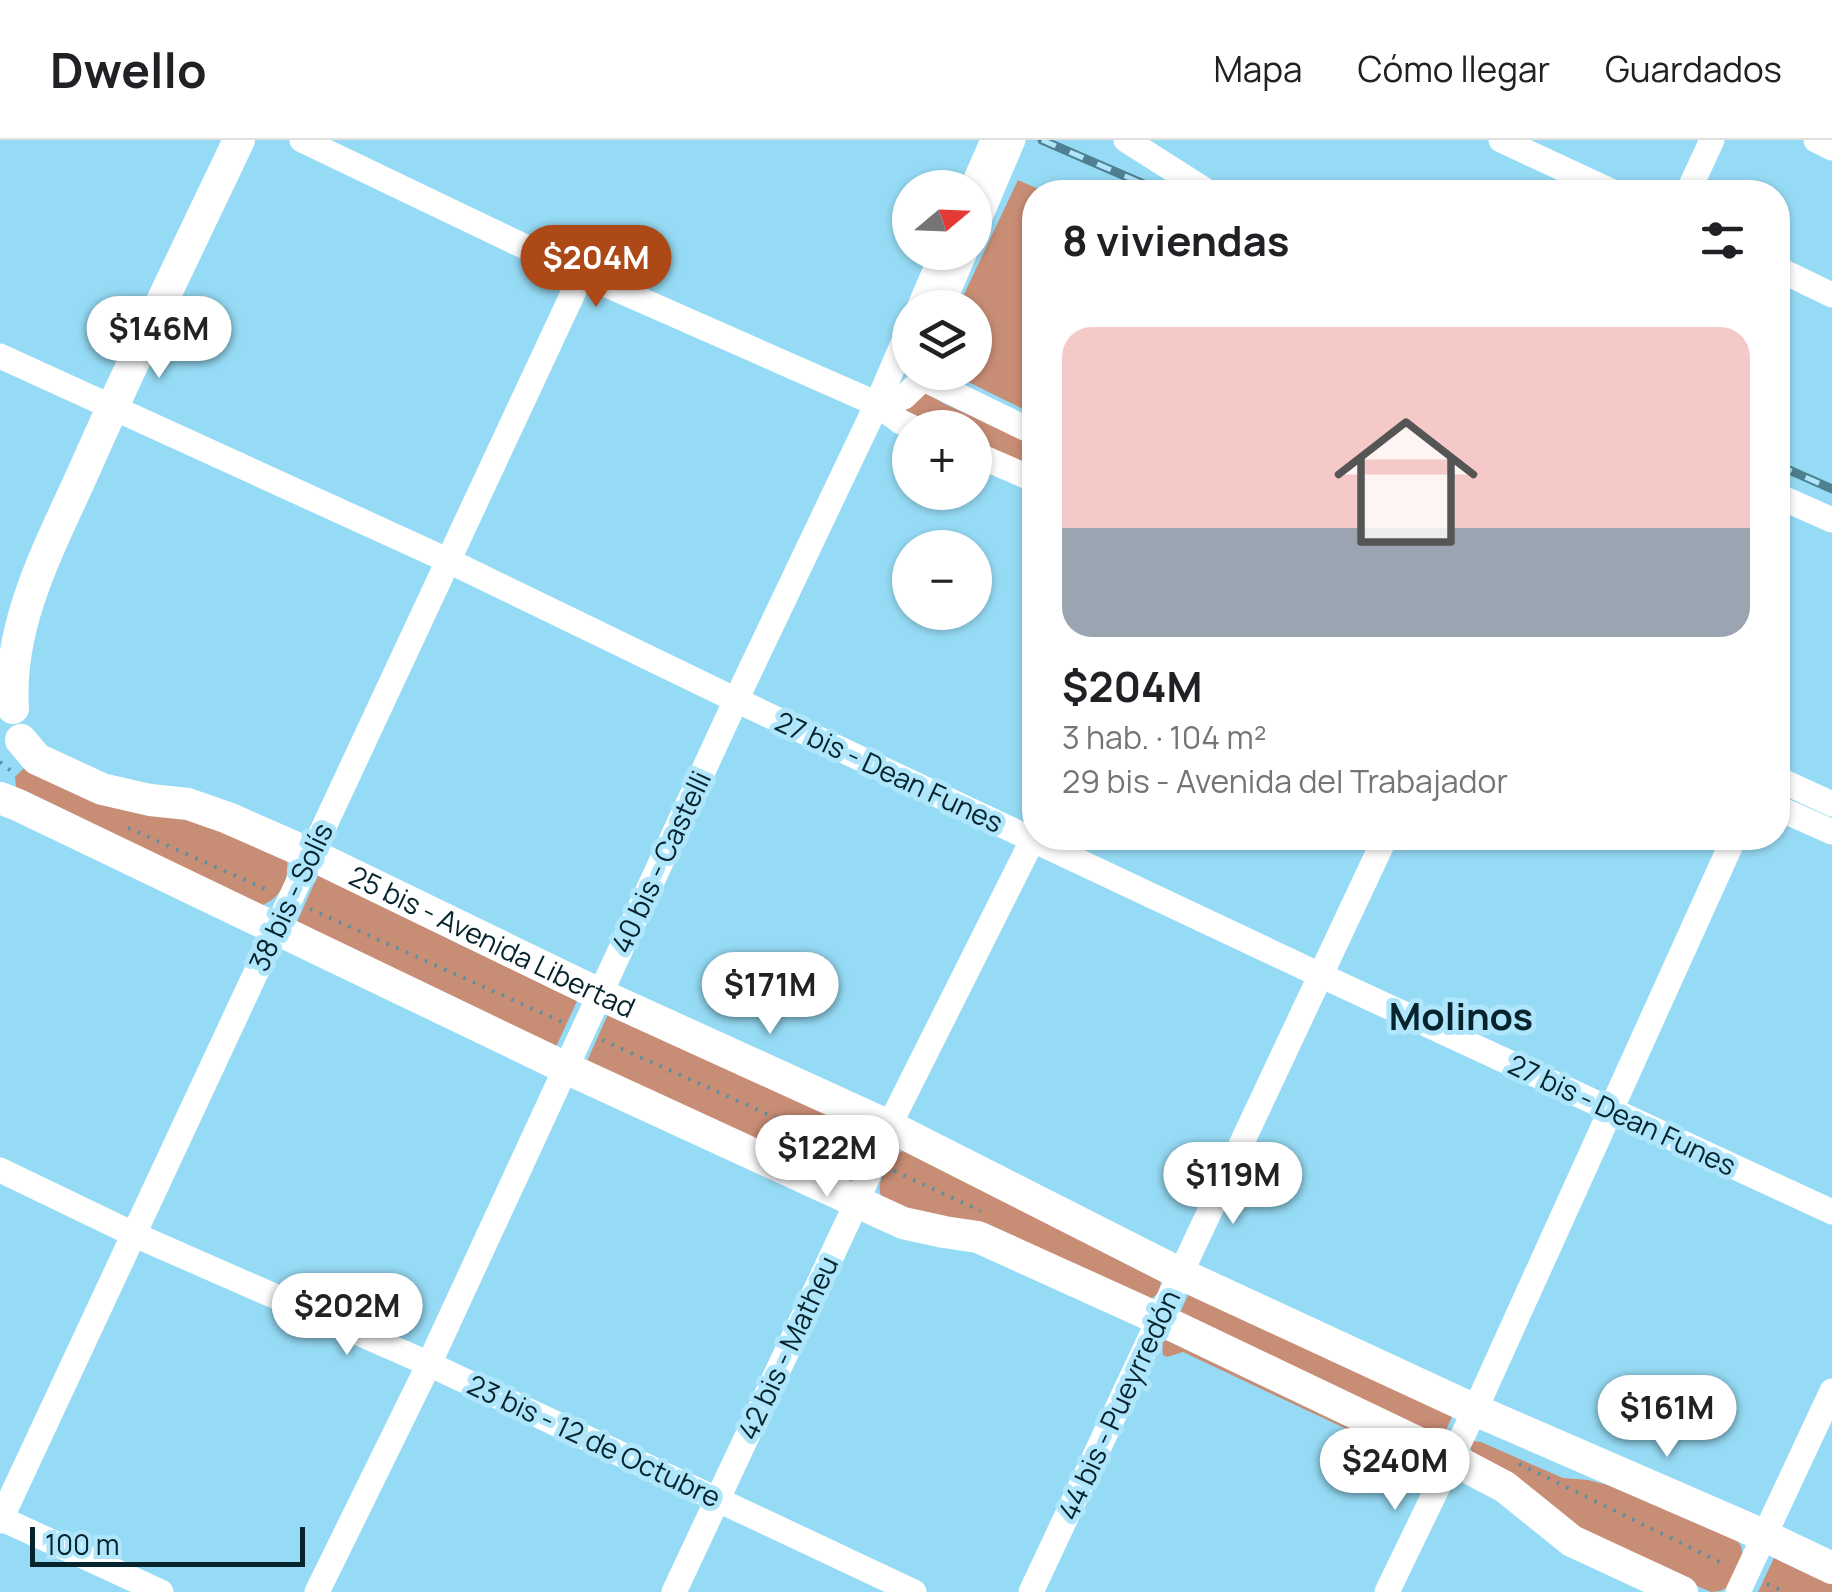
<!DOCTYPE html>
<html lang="es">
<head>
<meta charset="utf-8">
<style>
	:root { --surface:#fff; --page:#f6f6f6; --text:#202124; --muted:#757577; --line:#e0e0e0; --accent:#ad4917 }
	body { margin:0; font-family:Manrope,sans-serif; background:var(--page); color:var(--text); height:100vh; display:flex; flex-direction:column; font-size:38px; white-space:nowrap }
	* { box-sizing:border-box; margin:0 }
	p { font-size:32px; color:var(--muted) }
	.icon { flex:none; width:55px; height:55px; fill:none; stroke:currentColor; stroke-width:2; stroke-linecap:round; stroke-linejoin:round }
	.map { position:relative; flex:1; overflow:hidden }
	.details { position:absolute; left:1022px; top:40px; width:768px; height:670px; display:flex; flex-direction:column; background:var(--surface); border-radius:40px; box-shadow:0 2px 8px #0004 }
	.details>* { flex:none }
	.needle { width:65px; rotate:71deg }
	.tools { position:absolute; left:892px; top:30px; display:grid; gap:20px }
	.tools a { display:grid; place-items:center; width:100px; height:100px; border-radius:50%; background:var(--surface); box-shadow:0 2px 8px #0004; font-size:50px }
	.scale { position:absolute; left:30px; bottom:25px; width:275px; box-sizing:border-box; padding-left:10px; border:5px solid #06242d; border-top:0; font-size:28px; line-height:35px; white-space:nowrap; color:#06242d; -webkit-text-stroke:8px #b0e6fb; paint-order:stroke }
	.price { position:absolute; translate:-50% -85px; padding:0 22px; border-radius:35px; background:#fff; color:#222; font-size:32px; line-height:65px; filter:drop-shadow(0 2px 5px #0008) }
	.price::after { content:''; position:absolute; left:50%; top:60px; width:30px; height:22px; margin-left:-15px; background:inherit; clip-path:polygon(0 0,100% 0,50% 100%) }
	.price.current { background:var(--accent); color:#fff }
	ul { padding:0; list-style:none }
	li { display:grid; align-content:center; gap:20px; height:530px; padding:0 40px }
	li span { display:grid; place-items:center; height:310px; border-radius:30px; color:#555 }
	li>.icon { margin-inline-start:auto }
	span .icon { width:180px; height:180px; fill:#fffc; stroke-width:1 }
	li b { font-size:42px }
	h2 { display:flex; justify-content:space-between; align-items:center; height:120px; padding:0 40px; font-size:42px }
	header { display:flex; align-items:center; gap:60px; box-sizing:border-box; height:140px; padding:0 50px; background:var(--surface); border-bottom:2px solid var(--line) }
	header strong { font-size:48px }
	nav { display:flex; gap:55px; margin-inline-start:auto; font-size:35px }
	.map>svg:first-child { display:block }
	.green { fill:#c88d75 }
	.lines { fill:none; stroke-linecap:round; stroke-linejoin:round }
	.path { stroke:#5b90a3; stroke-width:4; stroke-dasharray:2.5 8; stroke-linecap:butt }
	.minor { stroke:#fff; stroke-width:25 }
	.major { stroke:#fff; stroke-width:32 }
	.rail-casing { stroke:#4e8091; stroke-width:9 }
	.rail { stroke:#b0e6fb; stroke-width:5; stroke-dasharray:15; stroke-linecap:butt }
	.labels { text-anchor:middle; stroke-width:10; stroke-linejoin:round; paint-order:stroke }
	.street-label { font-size:28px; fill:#06242d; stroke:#b0e6fb }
	.district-label { font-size:38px; font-weight:bold; fill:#06242d; stroke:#b0e6fb }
</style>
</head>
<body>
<header>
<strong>Dwello</strong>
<nav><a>Mapa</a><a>Cómo llegar</a><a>Guardados</a></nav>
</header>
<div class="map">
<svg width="1832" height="1452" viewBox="0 0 1832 1452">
	<rect width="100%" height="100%" fill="#96dbf5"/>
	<g class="green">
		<path d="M1018 40 1045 52H1035V249L1025 270 950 233 975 232V168L958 167Z"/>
		<path d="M925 251 943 263 1028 302 1029 320 1026 323 975 303V288L941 287 905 271Z"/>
		<path d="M24 628 192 678 287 720C290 742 278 762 256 767L16 647 15 637Z"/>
		<path d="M318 735 577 861 555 909 296 784Z"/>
		<path d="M609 872 871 993 848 1042 587 921Z"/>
		<path d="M902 1011 913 1012 1158 1136 1161 1143 1158 1153 1150 1160C1112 1144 1072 1129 1035 1110 1016 1099 1001 1089 978 1085 957 1080 895 1075 882 1057 873 1045 891 1018 902 1011Z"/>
		<path d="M1190 1151 1453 1275 1441 1301 1178 1177Z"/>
		<path d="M1166 1200 1430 1326V1331L1420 1336 1412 1332 1406 1317 1183 1212 1167 1217 1163 1215 1162 1203Z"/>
		<path d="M1474 1301 1481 1302 1563 1338 1588 1340 1608 1345 1735 1397 1741 1406 1743 1416 1728 1447 1720 1451 1711 1452 1581 1396 1472 1312 1470 1306Z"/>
		<path d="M1774 1418 1832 1444V1452H1758Z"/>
	</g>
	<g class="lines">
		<g class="path">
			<path d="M0 622 15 634"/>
			<path d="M128 688 270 751"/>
			<path d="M310 769 562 882"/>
			<path d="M602 900 854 1013"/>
			<path d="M894 1031 981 1071"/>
			<path d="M1519 1324 1726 1425"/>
			<path d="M1767 1444 1785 1452"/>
		</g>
		<g class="minor">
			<path d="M302 0 582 134 877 264 901 282 914 288"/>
			<path d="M1126 0 1208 52"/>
			<path d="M1501 0 1613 52"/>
			<path d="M1816 0 1832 8"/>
			<path d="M972 48 993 0"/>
			<path d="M1688 52 1712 0"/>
			<path d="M975 89 1013 0"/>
			<path d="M1778 129 1832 155"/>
			<path d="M919 168 943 112"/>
			<path d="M941 168 965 112"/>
			<path d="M0 216 447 420 736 560 1320 835 1832 1072"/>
			<path d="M926 236 932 243 1035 293"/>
			<path d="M877 264 904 257 926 236 924 232"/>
			<path d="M975 314 1035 340"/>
			<path d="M1778 356 1832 380"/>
			<path d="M1778 639 1832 664"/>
			<path d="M1778 668 1832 692"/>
			<path d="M0 1030 135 1095 429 1224 914 1452"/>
			<path d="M0 1378 161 1452"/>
			<path d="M0 1381 582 134"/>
			<path d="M317 1452 429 1224 736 560 877 264 910 187"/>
			<path d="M674 1452 857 1062 889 986 1035 695"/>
			<path d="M1031 1452 1385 698"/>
			<path d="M1387 1452 1475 1270 1734 698"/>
			<path d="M1738 1452 1832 1251"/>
		</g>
		<g class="major">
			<path d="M13 568C7 481 53 401 87 324 135 215 188 108 239 0"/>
			<path id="s1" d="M21 600 37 619 102 649 150 660 188 664 228 678 310 714 599 854 889 986 1181 1134 1475 1270 1763 1395 1832 1428"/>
			<path d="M0 658 18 665 566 928 903 1083 944 1092 978 1097 1159 1179 1452 1319 1505 1347 1572 1401 1682 1452"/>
		</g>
		<defs>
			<g id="rail">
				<path d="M1042 0 1162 52"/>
				<path d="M1778 325 1832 349"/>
			</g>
		</defs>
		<use href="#rail" class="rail-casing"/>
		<use href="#rail" class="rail"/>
	</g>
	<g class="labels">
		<g class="street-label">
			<text transform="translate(889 632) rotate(25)" y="10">27 bis - Dean Funes</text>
			<text transform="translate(661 722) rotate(-65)" y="10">40 bis - Castelli</text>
			<text transform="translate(291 757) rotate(-65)" y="10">38 bis - Solís</text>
			<text dy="10" stroke="none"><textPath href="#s1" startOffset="518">25 bis - Avenida Libertad</textPath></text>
			<text transform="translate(1622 975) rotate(25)" y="10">27 bis - Dean Funes</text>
			<text transform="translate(788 1208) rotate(-65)" y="10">42 bis - Matheu</text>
			<text transform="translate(1119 1265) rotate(-65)" y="10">44 bis - Pueyrredón</text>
			<text transform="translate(594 1301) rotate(25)" y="10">23 bis - 12 de Octubre</text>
		</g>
		<g class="district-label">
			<text x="1461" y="890">Molinos</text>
		</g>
	</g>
</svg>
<div class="tools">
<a><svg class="needle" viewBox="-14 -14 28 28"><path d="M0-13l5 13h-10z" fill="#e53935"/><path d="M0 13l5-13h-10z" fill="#757577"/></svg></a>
<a><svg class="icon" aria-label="layers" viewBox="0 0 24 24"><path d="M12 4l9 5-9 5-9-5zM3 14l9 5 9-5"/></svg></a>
<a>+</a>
<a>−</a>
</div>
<div class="scale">100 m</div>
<b class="price current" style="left:596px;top:170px">$204M</b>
<b class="price" style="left:159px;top:241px">$146M</b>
<b class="price" style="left:770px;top:897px">$171M</b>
<b class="price" style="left:827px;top:1060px">$122M</b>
<b class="price" style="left:1233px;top:1087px">$119M</b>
<b class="price" style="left:347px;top:1218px">$202M</b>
<b class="price" style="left:1667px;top:1320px">$161M</b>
<b class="price" style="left:1395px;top:1373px">$240M</b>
<section class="details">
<h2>8 viviendas<svg class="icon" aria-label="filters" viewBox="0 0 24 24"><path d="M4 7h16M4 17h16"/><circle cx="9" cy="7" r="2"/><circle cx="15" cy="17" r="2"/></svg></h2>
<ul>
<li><span style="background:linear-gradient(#f6c9c9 65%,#9aa5b1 0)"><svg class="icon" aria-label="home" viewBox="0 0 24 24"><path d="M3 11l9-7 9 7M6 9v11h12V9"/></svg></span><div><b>$204M</b><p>3 hab. · 104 m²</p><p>29 bis - Avenida del Trabajador</p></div></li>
</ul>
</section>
</div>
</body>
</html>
